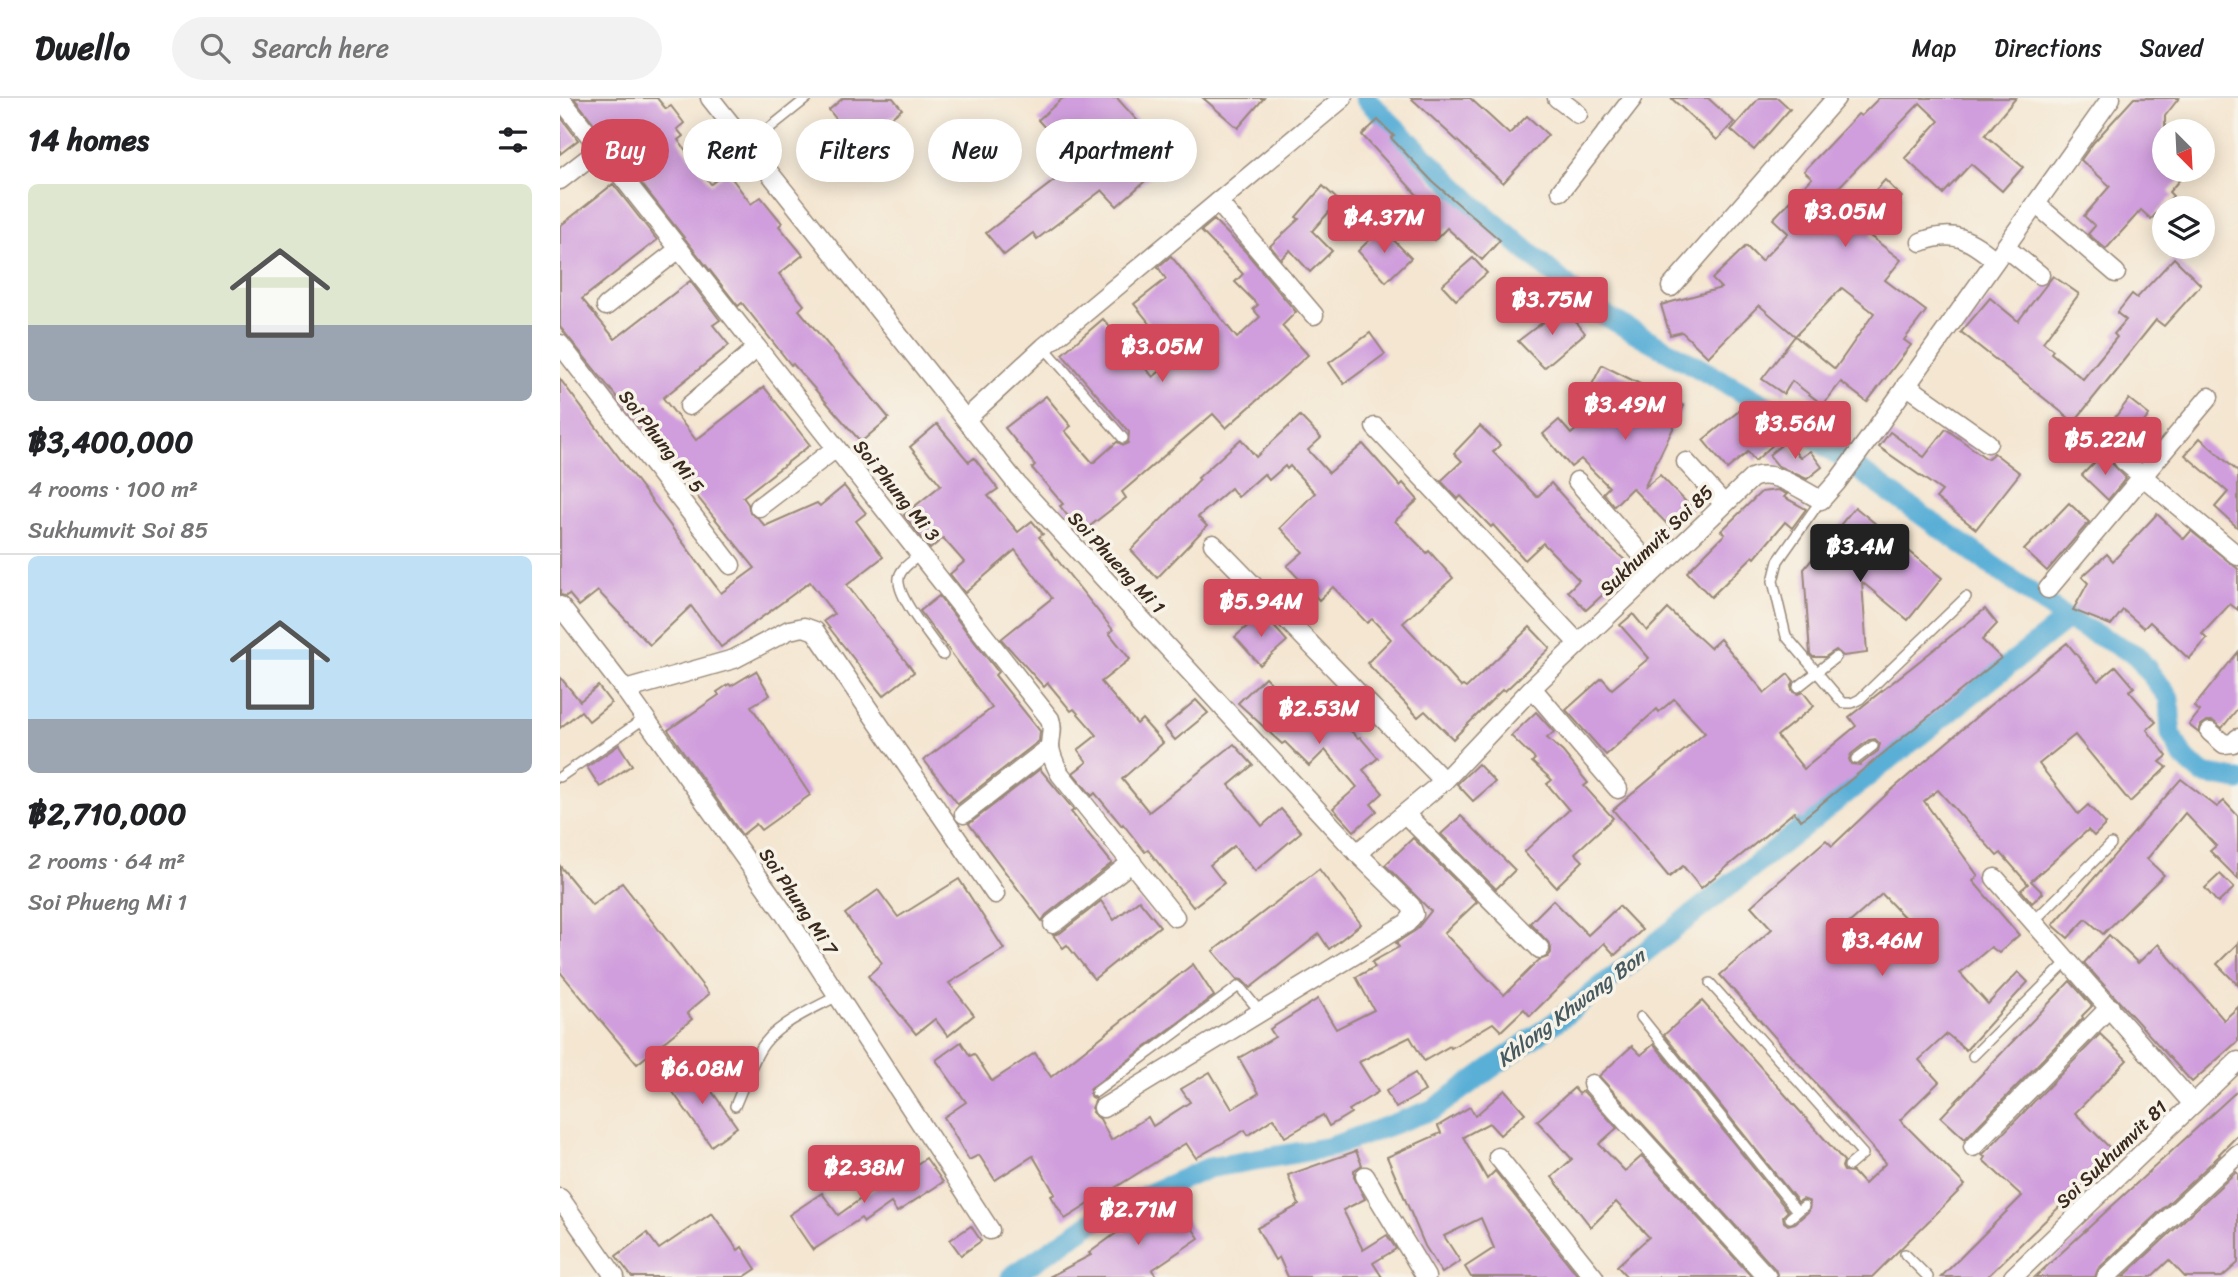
<!DOCTYPE html>
<html lang="en">
<head>
<meta charset="utf-8">
<style>
	:root { --surface:#fff; --page:#f2f2f2; --text:#202124; --muted:#757577; --line:#e0e0e0; --accent:#d1495b }
	body { margin:0; font-family:Sriracha,sans-serif; background:var(--page); color:var(--text); height:100vh; display:flex; flex-direction:column; font-size:26px; white-space:nowrap }
	* { box-sizing:border-box; margin:0 }
	p { font-size:23px; color:var(--muted) }
	.icon { flex:none; width:38px; height:38px; fill:none; stroke:currentColor; stroke-width:2; stroke-linecap:round; stroke-linejoin:round }
	.map { position:relative; flex:1; overflow:hidden }
	.sheet { display:flex; flex-direction:column; background:var(--surface); width:560px }
	.sheet>* { flex:none }
	.hud { position:absolute; left:21px; top:21px; width:665px; height:63px; display:flex; gap:14px }
	.needle { width:46px; rotate:156deg }
	.tools { position:absolute; left:1592px; top:21px; display:grid; gap:14px }
	.tools a { display:grid; place-items:center; width:63px; height:63px; border-radius:50%; background:var(--surface); box-shadow:0 4px 18px #0003; font-size:35px }
	.price { position:absolute; translate:-50% -60px; padding:0 16px; border-radius:7px; background:var(--accent); color:#fff; font-size:23px; line-height:46px; filter:drop-shadow(0 2px 4px #0008) }
	.price::after { content:''; position:absolute; left:50%; top:42px; width:21px; height:16px; margin-left:-10px; background:inherit; clip-path:polygon(0 0,100% 0,50% 100%) }
	.price.on { background:#222; color:#fff }
	ul { padding:0; list-style:none }
	li { display:grid; align-content:center; gap:14px; height:371px; padding:0 28px }
	li+li { border-top:2px solid var(--line) }
	li span { display:grid; place-items:center; height:217px; border-radius:10px; color:#555 }
	li>.icon { margin-inline-start:auto }
	span .icon { width:126px; height:126px; fill:#fffc; stroke-width:1 }
	li b { font-size:30px }
	h2 { display:flex; justify-content:space-between; align-items:center; height:84px; padding:0 28px; font-size:30px }
	.tag { padding:0 24px; border-radius:32px; background:var(--surface); box-shadow:0 4px 18px #0003; font-size:24px; line-height:63px }
	.tag.on { background:var(--accent); color:#fff }
	header { display:flex; align-items:center; gap:42px; box-sizing:border-box; height:98px; padding:0 35px; background:var(--surface); border-bottom:2px solid var(--line) }
	header strong { font-size:33px }
	nav { display:flex; gap:38px; margin-inline-start:auto; font-size:24px }
	.search { width:490px; height:63px; background:var(--page); display:flex; align-items:center; gap:18px; box-sizing:border-box; padding:0 24px; border-radius:38px; color:var(--muted); font-size:26px }
	main { display:flex; flex:1; min-height:0 }
	.map>svg:first-child { display:block }
	.lines { fill:none; stroke-linecap:round; stroke-linejoin:round }
	.canal { stroke:#5aafd7; stroke-width:21 }
	.building { fill:#d09edd; fill-rule:evenodd }
	.lane-casing { stroke:#988878; stroke-width:12 }
	.street-casing { stroke:#988878; stroke-width:21 }
	.lane { stroke:#fff; stroke-width:9 }
	.street { stroke:#fff; stroke-width:18 }
	.labels { text-anchor:middle; stroke-width:7; stroke-linejoin:round; paint-order:stroke }
	.street-label { font-size:19px; fill:#3b2a1e; stroke:#f7f3e8 }
	.water-label { font-size:21px; font-style:italic; fill:#46595f; stroke:#f7f3e8 }
</style>
</head>
<body>
<header>
<strong>Dwello</strong>
<div class="search"><svg class="icon" aria-label="search" viewBox="0 0 24 24"><circle cx="10" cy="10" r="6"/><path d="M15 15l6 6"/></svg>Search here</div>
<nav><a>Map</a><a>Directions</a><a>Saved</a></nav>
</header>
<main>
<section class="sheet">
<h2>14 homes<svg class="icon" aria-label="filters" viewBox="0 0 24 24"><path d="M4 7h16M4 17h16"/><circle cx="9" cy="7" r="2"/><circle cx="15" cy="17" r="2"/></svg></h2>
<ul>
<li><span style="background:linear-gradient(#dfe7d0 65%,#9aa5b1 0)"><svg class="icon" aria-label="home" viewBox="0 0 24 24"><path d="M3 11l9-7 9 7M6 9v11h12V9"/></svg></span><div><b>฿3,400,000</b><p>4 rooms · 100 m²</p><p>Sukhumvit Soi 85</p></div></li>
<li><span style="background:linear-gradient(#bfe0f5 75%,#9aa5b1 0)"><svg class="icon" aria-label="home" viewBox="0 0 24 24"><path d="M3 11l9-7 9 7M6 9v11h12V9"/></svg></span><div><b>฿2,710,000</b><p>2 rooms · 64 m²</p><p>Soi Phueng Mi 1</p></div></li>
</ul>
</section>
<div class="map">
<svg width="1678" height="1179" viewBox="0 0 1678 1179">
	<rect width="100%" height="100%" fill="#f7f3e8"/>
	<filter id="ink" filterUnits="userSpaceOnUse"><feTurbulence type="fractalNoise" baseFrequency=".0143" numOctaves="2"/><feDisplacementMap in="SourceGraphic" scale="14" xChannelSelector="R" yChannelSelector="G"/><feConvolveMatrix kernelMatrix="1 2 1 2 8 2 1 2 1" color-interpolation-filters="sRGB"/></filter>
	<filter id="wash" filterUnits="userSpaceOnUse"><feTurbulence type="fractalNoise" baseFrequency=".00686" numOctaves="4" result="noise"/><feDisplacementMap in="SourceGraphic" scale="28" xChannelSelector="R" yChannelSelector="G"/><feGaussianBlur stdDeviation="1.57" result="paint"/><feColorMatrix in="noise" values="0 0 0 0 0 0 0 0 0 0 0 0 0 0 0 0 0 1.4 0 .05"/><feComposite in="paint" operator="in"/></filter>
	<g filter="url(#wash)">
		<rect width="100%" height="100%" fill="#f4e6d1"/>
		<g class="lines">
			<g class="canal">
				<path d="M805 0 915 108 1035 212 1221 316 1507 521 1576 557 1609 600 1611 636 1623 659 1643 676 1678 682"/>
				<path d="M451 1179 546 1115 648 1070 771 1049 874 1011 1005 917 1507 521"/>
			</g>
		</g>
		<g id="blocks">
			<g class="building">
				<path d="M14 0H97L106 11 111 8 124 25 117 31 123 38 118 42 151 86 167 74 191 106 201 99 222 125 219 128 243 157 219 176 244 207 239 212 329 320 301 344 233 266 231 267 182 205 178 208Z"/>
				<path d="M283 0H333L342 11 297 47 269 12Z"/>
				<path d="M503 0H557L611 60 557 108 542 92 477 141 473 135 444 157 426 135 517 65 478 22Z"/>
				<path d="M643 0H704L678 30Z"/>
				<path d="M851 0H910L949 36 967 18 988 37 943 85Z"/>
				<path d="M1111 0H1148L1174 24 1157 42Z"/>
				<path d="M1199 0H1218L1230 11 1194 52 1171 32Z"/>
				<path d="M1319 0H1456L1425 37 1463 69 1442 93 1411 66 1383 96 1345 60 1379 23 1360 5 1275 93 1299 110 1325 82 1342 99 1318 125 1320 126 1310 138 1341 162 1325 182 1366 213 1344 242 1351 247 1307 304 1281 284 1263 307 1232 283 1224 296 1202 281 1235 238 1275 271 1314 215 1282 190 1235 238 1199 207 1148 259 1122 234 1110 237 1101 207 1161 190 1152 181 1186 148 1201 163 1228 135 1213 121 1252 80 1244 73 1298 16 1301 18Z"/>
				<path d="M1574 0H1619L1605 18V72H1628L1609 94 1613 98 1591 121 1581 112 1546 151 1528 136 1535 128 1524 118 1550 88 1521 62 1534 44Z"/>
				<path d="M0 18 18 42 0 56Z"/>
				<path d="M818 22 834 38 831 40 873 84 940 142 922 162 887 130 875 142 845 114 859 99 802 37Z"/>
				<path d="M53 86 97 142 22 201 55 241 130 183 160 222 153 227 169 247 103 300 136 342 204 289 250 347 183 399 188 406 190 415 198 420 205 428 257 405 260 408 284 388 306 415 296 423 323 459 287 487 354 574 323 598 264 523 274 516 250 484 161 549 131 508 90 547 38 493 19 508 9 496 6 498 0 497V281L161 495 195 470 0 229V128Z"/>
				<path d="M763 88 779 103 752 133 772 153 750 174 730 152 721 161 710 148 739 121 736 119Z"/>
				<path d="M654 122 685 153 736 214 722 228 748 257 666 330 653 316 562 394 566 400 521 435 500 408 503 406 472 370 475 367 445 330 486 298 511 328 505 333 533 365 557 344 564 347 568 345 569 334 502 256 543 221 593 279 617 259 574 206 606 181 598 169 611 158 677 240 700 219 693 211 698 207 675 184 683 176 641 133Z"/>
				<path d="M822 130 851 160 826 184 798 153Z"/>
				<path d="M913 160 927 175 896 202 882 187Z"/>
				<path d="M1614 160 1641 187 1604 228 1596 222 1514 324 1401 234 1430 200 1458 223 1493 178 1519 196 1483 244 1493 252 1491 255 1523 281 1557 239 1554 236 1566 222 1557 215 1572 196 1577 200Z"/>
				<path d="M1004 208 1025 235 984 270 958 243Z"/>
				<path d="M810 235 825 256 784 286 769 265Z"/>
				<path d="M1042 267 1124 308 1084 390 1100 377 1132 410 1111 430 1072 390 1054 408 1043 395 1049 389 1021 361 1011 369 983 336 999 322 1011 336 1040 310 1024 302Z"/>
				<path d="M1569 301 1589 317 1564 351 1554 356 1538 342Z"/>
				<path d="M1184 309 1214 346 1195 363 1188 354 1167 371 1143 342Z"/>
				<path d="M740 318 761 340 748 352 769 375 803 346 840 388 843 385 858 402 835 423 867 455 869 453 893 480 843 525 901 589 903 588 906 590 970 529 990 550 945 593 943 591 893 641 865 613 858 619 807 565 831 541 812 521 807 525 773 489 759 502 727 468 743 454 720 430 755 395 730 368 727 371 725 368 709 382 704 376 678 399 671 390 638 419 647 428 597 480 571 452 640 382 638 380 681 341 696 359Z"/>
				<path d="M377 326 409 364 414 360 438 391 428 398 458 434 472 423 483 436 479 439 553 532 549 535 570 561 541 584 577 626 582 621 603 645 562 681 589 714 674 646 693 667 669 687 702 728 721 711 741 734 695 773 674 748 650 767 664 785 633 809 588 752 585 754 563 726 562 728 535 695 532 698 513 675 527 664 518 652 537 637 514 611 511 613 488 585 484 589 441 541 492 500 455 452 405 495 390 476 404 464 383 440 370 451 344 417 381 387 350 349Z"/>
				<path d="M920 328 940 347 933 354 977 399 991 385 1041 441 1074 470 1060 485 1058 483 1026 512 1008 493 1019 482 983 445 965 462 933 427 931 429 901 398 898 401 881 383 902 363 894 355Z"/>
				<path d="M1386 331 1427 361 1434 355 1460 375 1416 431 1376 400 1382 393 1319 349 1330 334 1364 359Z"/>
				<path d="M1640 340 1678 374V430L1655 409 1668 394 1625 357Z"/>
				<path d="M1226 343 1240 360 1250 353 1262 369 1247 381 1218 368 1209 357Z"/>
				<path d="M1543 356 1566 380 1548 402 1522 377Z"/>
				<path d="M1218 392 1227 396 1224 399 1246 411 1232 430 1225 424 1195 460 1193 458 1151 499 1127 474 1165 436 1161 433 1201 394Z"/>
				<path d="M1509 405 1529 424 1487 473 1464 452Z"/>
				<path d="M1295 409 1382 480 1348 522 1302 484 1307 555 1283 558 1276 552 1265 559H1253L1250 556 1244 471Z"/>
				<path d="M1597 416 1624 441 1631 433 1678 471V512L1670 506 1642 536 1647 541 1629 561 1590 524 1584 530 1563 512 1551 527 1513 512 1528 485 1522 479 1547 456 1553 463Z"/>
				<path d="M379 498 438 574 435 577 480 633 479 643 398 706 364 662 432 610 360 513Z"/>
				<path d="M1108 511 1150 550 1160 541 1205 595 1228 576 1234 583 1231 589 1233 594 1238 596 1243 594 1254 608 1217 638 1244 671 1296 628 1289 619 1425 511 1437 526 1422 542 1441 560 1241 722 1234 714 1141 790 1123 768 1109 779 1053 712 1145 635 1114 601 1099 614 1097 611 1046 657 1006 612 1042 580 1052 591 1089 560 1060 527 1073 516 1087 533ZM1315 641 1320 646 1318 653 1300 667 1291 666 1289 661 1291 656 1309 642Z"/>
				<path d="M702 515 727 543 700 567 675 539Z"/>
				<path d="M1507 545 1538 583 1556 568 1574 589 1569 593 1596 624 1587 632 1607 658 1600 664 1607 669 1570 704 1515 637 1479 666 1518 716 1528 707 1546 726 1534 738 1528 732 1471 783 1483 795 1472 805 1461 792 1468 786 1441 755 1437 758 1378 692 1364 703 1418 778 1413 783 1459 837 1439 855 1431 849 1400 875 1428 906 1458 874 1468 884 1406 952 1387 936 1359 962 1379 984 1340 1022 1405 1087 1312 1179H1218L1215 1171 1039 978 1072 948 1081 957 1094 946 1228 1113 1223 1118 1224 1124 1228 1127 1235 1125 1249 1113 1250 1104 1243 1101 1238 1104 1104 937 1142 903 1284 1063 1282 1069 1284 1073 1293 1074 1304 1086 1326 1065 1160 877 1212 831 1191 808 1266 742 1272 748 1327 696 1429 608ZM1322 796 1347 822 1302 858 1280 833Z"/>
				<path d="M1678 554V610L1662 630 1653 623H1647L1641 627 1639 635 1629 627 1640 613 1634 609Z"/>
				<path d="M196 573 210 597 191 608 250 697 201 732 196 726 182 737 108 632 159 597 157 594 169 586 171 588Z"/>
				<path d="M0 579 20 603 38 588 51 605 29 623 21 613 0 630Z"/>
				<path d="M705 579 729 603 726 607 747 626 765 608 798 640 800 639 818 660 803 672 823 695 811 706 817 713 794 733 773 710 797 689 765 652 749 668 725 644 722 646 678 605Z"/>
				<path d="M636 602 648 615 615 642 604 629Z"/>
				<path d="M976 614 994 634 987 640 1003 654 1028 685 1024 688 1053 720 1015 755 1023 763 996 789 964 754 1009 712 987 686 992 682 972 664 975 661 951 638Z"/>
				<path d="M59 647 72 667 40 689 27 669Z"/>
				<path d="M918 666 935 684 913 703 897 686Z"/>
				<path d="M480 671 514 712 511 714 552 765 486 817 482 823 409 726Z"/>
				<path d="M1621 681 1657 709 1664 703 1678 718V781L1650 753 1656 748 1625 715 1587 761 1604 777 1543 836 1526 821 1508 840 1493 827Z"/>
				<path d="M901 718 955 772 936 791 881 736Z"/>
				<path d="M853 740 917 804 884 835 944 897 979 862 988 859 991 855V850L988 844 970 825 993 802 1028 837 1059 808 1082 832 1055 857 1044 845 970 918 964 911 941 933 933 925 891 950 890 948 864 963 850 939 799 964 818 994 789 1012 791 1015 769 1028 763 1017 725 1039 714 1020 688 1037 685 1032 636 1060 626 1045 505 1121 491 1098 495 1096 473 1058 435 1082 419 1057 409 1062 384 1019 406 1004 376 962 401 944 410 958 414 956 432 983 475 955 491 979 633 866 654 898 530 991V998L536 1001 532 1010 533 1015 540 1021 551 1042 588 1019 593 1028 630 1004 621 991 650 974 672 1011 699 995 679 960 715 939 710 931 758 901 776 931 814 912 796 879 815 869 812 864 839 849 836 845 856 832 871 813 825 767Z"/>
				<path d="M0 768 32 807 62 785 149 896 127 915 132 921 77 966 0 874Z"/>
				<path d="M759 771 801 826 769 851 759 836 690 890 682 882 677 881 653 853Z"/>
				<path d="M1660 776 1674 790 1658 805 1645 790Z"/>
				<path d="M399 781 444 851 389 885 414 917 388 938 375 921 356 936 308 878 322 865 285 816 318 792 338 819Z"/>
				<path d="M579 802 600 828 534 881 507 847 503 850 493 837 500 835 541 803 554 822Z"/>
				<path d="M1549 837 1578 865 1598 846 1664 922 1678 909V943L1632 984 1524 865Z"/>
				<path d="M1678 845V887L1657 866Z"/>
				<path d="M1510 883 1532 908 1522 918 1523 920 1405 1041 1381 1019Z"/>
				<path d="M1540 936 1567 962 1515 1015 1555 1055 1427 1179H1381L1462 1098 1423 1062 1425 1059 1422 1057Z"/>
				<path d="M134 968 177 1029 151 1048 108 987Z"/>
				<path d="M855 975 865 993 836 1010 826 993Z"/>
				<path d="M1014 990 1019 996 1023 993 1057 1030 1039 1046 1065 1073 1082 1058 1192 1179H1067L1057 1168 1089 1139 1056 1104 1031 1129 992 1079 1012 1061 977 1023Z"/>
				<path d="M945 992 965 1015 940 1037 929 1025 903 1039 927 1081 935 1073 1019 1179H911L905 1169 934 1150 921 1120 884 1138 900 1163 882 1175 865 1148 827 1059 881 1035 878 1028 910 1009 915 1018Z"/>
				<path d="M1678 992V1037L1659 1056 1660 1057 1538 1171 1535 1179H1475Z"/>
				<path d="M796 1053 802 1067 794 1072V1079L805 1101 783 1112 803 1152 827 1137 836 1151 813 1165 822 1179H728L719 1159 715 1162 697 1130 739 1107 728 1077Z"/>
				<path d="M366 1060 383 1084 337 1114 331 1105 304 1124 301 1120 253 1152 229 1117 262 1095 278 1117 319 1088 321 1090Z"/>
				<path d="M1676 1074 1678 1076V1165L1662 1179H1625L1609 1162 1591 1179H1563Z"/>
				<path d="M612 1101 639 1140 592 1172 597 1179H489L531 1157 529 1155 562 1131 564 1134Z"/>
				<path d="M152 1115 178 1152 182 1149 196 1171 184 1179H72L56 1158 87 1135 99 1151Z"/>
				<path d="M411 1128 421 1143 401 1157 390 1142Z"/>
			</g>
		</g>
	</g>
	<g filter="url(#ink)">
		<use href="#blocks" fill-opacity="0" stroke="#988878" stroke-width="2"/>
		<g class="lines">
			<defs>
				<g id="lane">
					<path d="M187 48 247 0"/>
					<path d="M484 249 563 340"/>
					<path d="M1261 402 1218 463 1213 483 1226 538 1283 605H1292L1300 601 1406 499"/>
					<path d="M361 456C354 462 340 470 339 480 336 499 372 540 383 557"/>
					<path d="M1238 589 1276 559"/>
					<path d="M1296 661 1313 648"/>
					<path d="M0 679 85 620"/>
					<path d="M1473 824 1551 746"/>
					<path d="M1150 885 1303 1056 1289 1068"/>
					<path d="M1081 919 1237 1113"/>
					<path d="M1413 958 1507 864"/>
					<path d="M536 994 679 888 701 915"/>
					<path d="M175 1008C183 990 190 969 200 952 215 926 252 912 277 898"/>
					<path d="M1230 1120 1244 1108"/>
					<path d="M1345 1156 1368 1179"/>
				</g>
				<g id="street">
					<path d="M0 0 490 621C494 631 490 638 490 649 491 659 496 668 500 676L615 819"/>
					<path d="M150 0 457 386 797 755 851 808 854 816 847 825 543 1010"/>
					<path d="M997 0 1018 16"/>
					<path d="M0 82 40 51"/>
					<path d="M1001 93 1073 0"/>
					<path d="M658 104 754 217"/>
					<path d="M1476 106 1556 175"/>
					<path d="M1361 144C1395 131 1409 141 1435 162"/>
					<path d="M1445 149 1480 177"/>
					<path d="M1111 189 1276 0"/>
					<path d="M46 208 119 151"/>
					<path d="M0 246 171 467"/>
					<path d="M1346 287 1428 345"/>
					<path d="M129 308 197 250"/>
					<path d="M406 321 484 249 783 0"/>
					<path d="M815 329 1018 545"/>
					<path d="M1563 362 1678 458"/>
					<path d="M1126 364 1164 406"/>
					<path d="M1017 383 1095 472"/>
					<path d="M199 409 276 350"/>
					<path d="M653 446 884 683"/>
					<path d="M1488 491 1649 299"/>
					<path d="M0 508 65 592 224 815 430 1132"/>
					<path d="M972 590 1058 691"/>
					<path d="M65 592 174 561 229 532 244 529 255 533 435 796"/>
					<path d="M1650 634 1664 646 1673 645 1678 640"/>
					<path d="M404 716 490 649"/>
					<path d="M845 716 980 851"/>
					<path d="M797 755 884 683 972 590 1192 380C1213 370 1241 392 1261 402L1277 384 1308 342 1551 0"/>
					<path d="M1435 780 1633 1006"/>
					<path d="M493 826 572 764"/>
					<path d="M1032 986 1207 1179"/>
					<path d="M1413 1049 1550 909"/>
					<path d="M938 1059 1034 1179"/>
					<path d="M805 1078 866 1179"/>
					<path d="M0 1100 55 1179"/>
					<path d="M1453 1179 1678 963"/>
					<path d="M1546 1179 1678 1056"/>
				</g>
			</defs>
			<use href="#lane" class="lane-casing"/>
			<use href="#street" class="street-casing"/>
			<use href="#lane" class="lane"/>
			<use href="#street" class="street"/>
		</g>
	</g>
	<g class="labels">
		<g class="street-label">
			<text transform="translate(102 343) rotate(52)" y="7">Soi Phung Mi 5</text>
			<text transform="translate(337 392) rotate(51)" y="7">Soi Phung Mi 3</text>
			<text transform="translate(1096 442) rotate(-44)" y="7">Sukhumvit Soi 85</text>
			<text transform="translate(557 464) rotate(47)" y="7">Soi Phueng Mi 1</text>
			<text transform="translate(239 803) rotate(56)" y="7">Soi Phung Mi 7</text>
			<text transform="translate(1551 1056) rotate(-44)" y="7">Soi Sukhumvit 81</text>
		</g>
		<g class="water-label">
			<text transform="translate(1011 910) rotate(-37)" y="7">Khlong Khwang Bon</text>
		</g>
	</g>
</svg>
<div class="tools">
<a><svg class="needle" viewBox="-14 -14 28 28"><path d="M0-13l5 13h-10z" fill="#e53935"/><path d="M0 13l5-13h-10z" fill="#757577"/></svg></a>
<a><svg class="icon" aria-label="layers" viewBox="0 0 24 24"><path d="M12 4l9 5-9 5-9-5zM3 14l9 5 9-5"/></svg></a>
</div>
<b class="price" style="left:1285px;top:151px">฿3.05M</b>
<b class="price" style="left:824px;top:157px">฿4.37M</b>
<b class="price" style="left:992px;top:239px">฿3.75M</b>
<b class="price" style="left:602px;top:286px">฿3.05M</b>
<b class="price" style="left:1065px;top:344px">฿3.49M</b>
<b class="price" style="left:1235px;top:363px">฿3.56M</b>
<b class="price" style="left:1545px;top:379px">฿5.22M</b>
<b class="price on" style="left:1300px;top:486px">฿3.4M</b>
<b class="price" style="left:701px;top:541px">฿5.94M</b>
<b class="price" style="left:759px;top:648px">฿2.53M</b>
<b class="price" style="left:1322px;top:880px">฿3.46M</b>
<b class="price" style="left:142px;top:1008px">฿6.08M</b>
<b class="price" style="left:304px;top:1107px">฿2.38M</b>
<b class="price" style="left:578px;top:1149px">฿2.71M</b>
<div class="hud">
<a class="tag on">Buy</a>
<a class="tag">Rent</a>
<a class="tag">Filters</a>
<a class="tag">New</a>
<a class="tag">Apartment</a>
</div>
</div>
</main>
</body>
</html>
